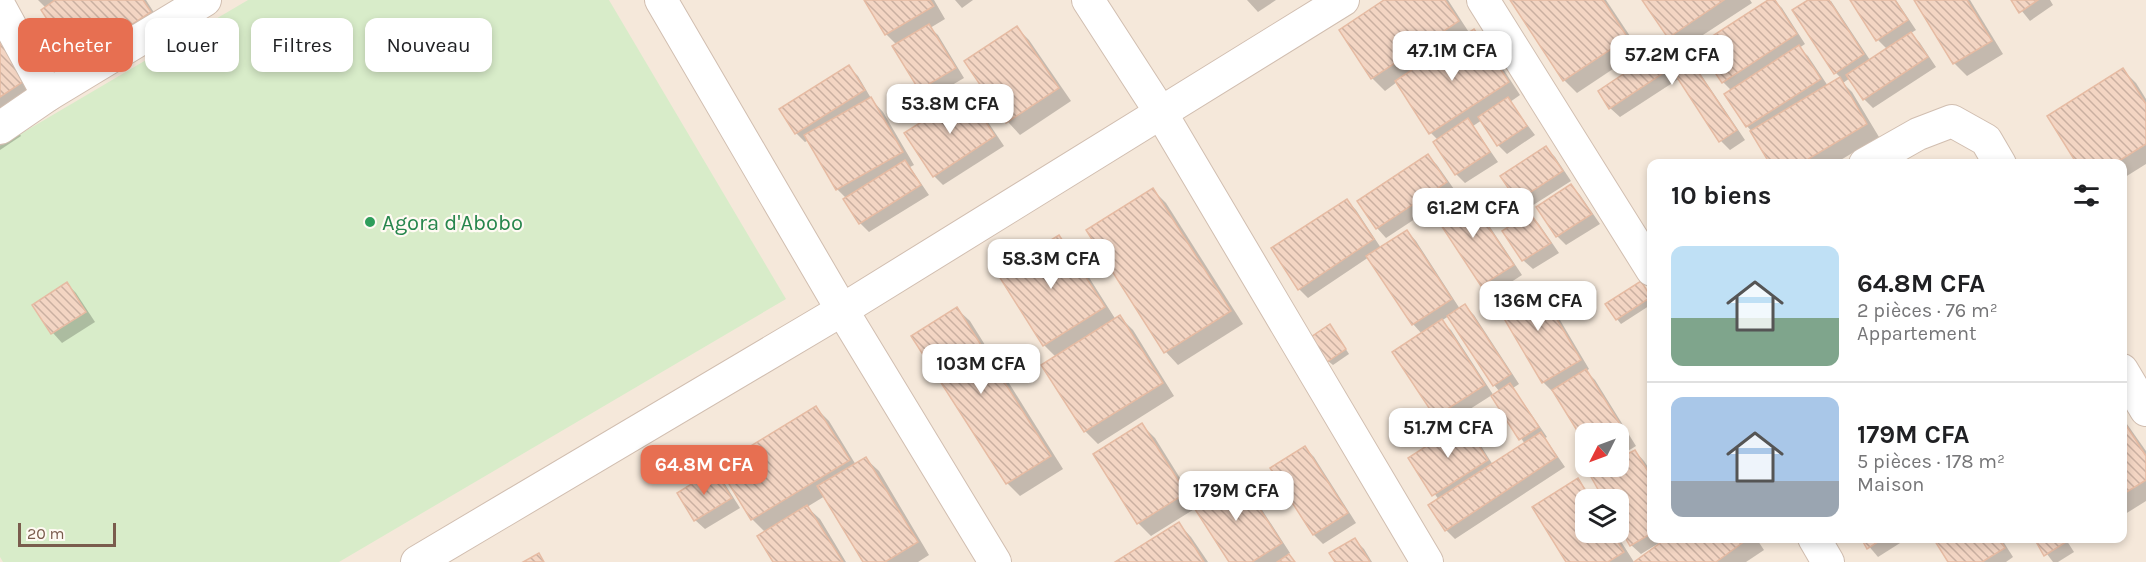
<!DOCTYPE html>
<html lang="fr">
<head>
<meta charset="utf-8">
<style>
	:root { --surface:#fff; --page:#f2f2f2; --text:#202124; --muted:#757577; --line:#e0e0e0; --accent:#e76f51 }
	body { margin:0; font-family:Karla,sans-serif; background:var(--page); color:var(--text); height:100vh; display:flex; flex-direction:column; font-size:22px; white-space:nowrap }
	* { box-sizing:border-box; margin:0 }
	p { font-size:20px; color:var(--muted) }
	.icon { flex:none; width:33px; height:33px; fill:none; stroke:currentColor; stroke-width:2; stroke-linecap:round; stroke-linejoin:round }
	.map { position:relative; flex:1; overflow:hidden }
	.sheet { position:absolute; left:1647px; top:159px; width:480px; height:384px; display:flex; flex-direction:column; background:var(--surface); border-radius:12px; box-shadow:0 3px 9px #0003 }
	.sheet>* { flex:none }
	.top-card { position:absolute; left:18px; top:18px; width:570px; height:54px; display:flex; gap:12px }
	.needle { width:39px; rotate:228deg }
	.fabs { position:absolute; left:1575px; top:423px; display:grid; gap:12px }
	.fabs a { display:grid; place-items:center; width:54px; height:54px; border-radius:12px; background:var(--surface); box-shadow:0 3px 9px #0003; font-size:30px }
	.scale { position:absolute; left:18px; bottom:15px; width:98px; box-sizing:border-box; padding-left:6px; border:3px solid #7a5c4d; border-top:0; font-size:16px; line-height:21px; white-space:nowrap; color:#7a5c4d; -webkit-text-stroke:4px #fffaf3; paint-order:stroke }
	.price { position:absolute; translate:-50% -51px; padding:0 14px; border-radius:12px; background:#fff; color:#222; font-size:20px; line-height:39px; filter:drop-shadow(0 2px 3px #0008) }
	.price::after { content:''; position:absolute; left:50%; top:36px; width:18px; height:14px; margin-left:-9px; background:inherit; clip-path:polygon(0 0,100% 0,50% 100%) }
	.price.active { background:var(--accent); color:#fff }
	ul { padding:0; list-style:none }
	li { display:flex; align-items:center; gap:18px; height:150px; padding:0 24px }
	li+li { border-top:2px solid var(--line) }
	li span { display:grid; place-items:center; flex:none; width:168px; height:120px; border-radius:12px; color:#555 }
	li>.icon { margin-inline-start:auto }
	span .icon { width:72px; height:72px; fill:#fffc; stroke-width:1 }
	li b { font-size:26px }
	h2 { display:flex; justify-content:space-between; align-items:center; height:72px; padding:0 24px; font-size:26px }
	.tag { padding:0 21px; border-radius:12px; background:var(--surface); box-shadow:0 3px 9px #0003; font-size:21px; line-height:54px }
	.tag.active { background:var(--accent); color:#fff }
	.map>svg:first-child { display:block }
	.residential { fill:#f5e8da; fill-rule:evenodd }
	.garden { fill:#d8ecc9 }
	.shadow { fill:#0003; fill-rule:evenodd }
	.building { fill:url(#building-back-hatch); stroke:#e6bba3; stroke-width:1.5 }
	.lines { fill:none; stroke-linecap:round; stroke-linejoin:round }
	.minor-casing { stroke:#d1beb0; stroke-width:34 }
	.minor { stroke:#fff; stroke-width:32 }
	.leisure-dot { fill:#2e9e5b; stroke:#fffaf3; stroke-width:2 }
	.labels { text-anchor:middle; stroke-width:4.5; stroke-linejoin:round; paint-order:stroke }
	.leisure-label { font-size:22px; fill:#27864d; stroke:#fffaf3; text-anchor:start }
</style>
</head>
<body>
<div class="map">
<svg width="2146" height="562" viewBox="0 0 2146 562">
	<defs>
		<pattern id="building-back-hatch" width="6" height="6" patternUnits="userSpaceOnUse" patternTransform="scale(1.5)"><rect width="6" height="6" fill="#f3d5c3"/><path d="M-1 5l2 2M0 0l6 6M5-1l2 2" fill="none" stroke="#cab0a1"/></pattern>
	</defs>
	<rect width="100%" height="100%" fill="#fdf6ec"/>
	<path class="residential" d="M0 0H2146V562H0ZM1652 164H2122V538H1652ZM1586 434H1618V466H1586ZM1586 500H1618V532H1586Z"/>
	<path class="garden" d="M248 0H609L786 299 339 562H3L0 557V146Z"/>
	<g class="shadow">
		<path d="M38 0H146L162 25 76 61 46 8Z"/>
		<path d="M865 0H934L945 19 930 28 938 35 964 78 930 98 921 89 894 47 897 45 886 34Z"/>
		<path d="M955 0H973L962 8Z"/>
		<path d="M1247 0H1276L1258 12Z"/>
		<path d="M1387 0H1448L1470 34 1474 31 1487 44 1520 95 1510 102 1535 135 1507 154 1498 145 1482 120 1473 126 1498 162 1465 183 1456 174 1438 140 1431 133 1397 82 1385 91 1372 78Z"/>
		<path d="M1511 0H1606L1640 51 1577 93 1564 80Z"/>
		<path d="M1644 0H1750L1752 3 1683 48 1745 140 1730 150 1721 141 1680 78 1620 117 1610 108 1600 92 1674 42Z"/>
		<path d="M1771 0H1774L1782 8 1805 44 1799 48 1808 56 1828 86 1841 78 1836 73 1810 0 1831 1 1870 60 1887 49 1878 40 1851 0H1896L1916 30 1911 33 1920 43 1936 67 1873 108 1864 99 1850 78 1843 83 1852 92 1879 137 1834 164H1771L1753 133 1747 126 1732 91 1723 82Z"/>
		<path d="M1916 0H1970L2003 54 1967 76 1954 63Z"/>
		<path d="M2013 0H2050L2053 5 2030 21Z"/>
		<path d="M0 15 50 89 8 116 21 136 0 150Z"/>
		<path d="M1017 28 1029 40 1071 101 1020 135 1008 122 966 62Z"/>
		<path d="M849 67 858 76 872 100 883 112 914 165 910 167 929 195 869 232 860 223 847 199 837 189 809 140 805 142 796 133Z"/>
		<path d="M2123 70 2136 83 2146 99V164L2122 179V164H2078Z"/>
		<path d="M967 95 976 104 1004 146 943 185 934 176Z"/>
		<path d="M1546 148 1555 157 1571 181 1527 209 1518 200Z"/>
		<path d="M1428 156 1437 165 1456 192 1386 238 1377 228 1359 201Z"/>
		<path d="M1571 185 1580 195 1600 224 1566 245 1557 236 1538 207Z"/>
		<path d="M1153 190 1166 203 1243 324 1178 365 1166 352 1088 231Z"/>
		<path d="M1465 194 1474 203 1522 275 1491 295 1482 285Z"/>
		<path d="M1346 200 1356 210 1381 248 1407 231 1416 241 1460 309 1465 306 1474 315 1519 384 1513 388 1547 437 1545 438 1565 467 1455 539 1446 530 1439 500 1410 459 1464 424 1473 433 1493 465 1525 444 1492 395 1445 425 1436 416 1422 334 1413 324 1369 257 1308 298 1299 289ZM1449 316 1494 385 1500 392 1494 396 1451 330 1441 321Z"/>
		<path d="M1530 215 1539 224 1559 253 1533 269 1523 260 1504 232Z"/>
		<path d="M1059 236 1071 249 1116 320 1120 317 1133 330 1174 396 1098 444 1085 431 1056 357 1044 345Z"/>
		<path d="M67 284 76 293 95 322 62 343 53 333 34 305Z"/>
		<path d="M1535 284 1544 293 1589 369 1586 371 1595 380 1636 446 1618 457V434L1552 391 1543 382Z"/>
		<path d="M1645 288 1652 297V304L1621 324 1617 319Z"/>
		<path d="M957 309 970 321 1063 469 1020 496 1007 483 914 336Z"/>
		<path d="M1334 331 1349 354 1333 365 1328 361Z"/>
		<path d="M816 408 829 421 856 465 866 459 879 471 929 555 918 562H865L825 496 807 507 820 519 846 562H774L765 532 752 519 720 466Z"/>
		<path d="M2122 417 2146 451V501L2122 516Z"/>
		<path d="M1142 425 1155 438 1195 502 1237 475 1246 485 1290 553 1288 554 1295 562H1230L1196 508 1151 536 1138 523Z"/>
		<path d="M1305 448 1314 457 1356 523 1323 544 1314 535Z"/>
		<path d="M1635 451 1644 461 1652 473V538H1756L1764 550 1746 562H1637L1661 545 1659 543 1641 554 1631 545 1618 466Z"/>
		<path d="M714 471 723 481 740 508 705 529 695 520Z"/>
		<path d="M1578 480 1595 500H1586V532H1615L1634 562H1568Z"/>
		<path d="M1179 524 1191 537 1208 562H1118Z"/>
		<path d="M1862 538H1908L1878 557Z"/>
		<path d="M1935 538H2001L2013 557 2006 562H1950Z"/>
		<path d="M2035 538H2065L2074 552 2058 562H2053Z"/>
		<path d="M1355 540 1364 549 1372 562H1337Z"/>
	</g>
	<g class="building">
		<path d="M55 0H143L151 12 75 62 41 10Z"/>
		<path d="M864 0H930L934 6 885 35Z"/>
		<path d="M1384 0H1445L1459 21 1371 79 1339 30Z"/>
		<path d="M1510 0H1603L1628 38 1563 81Z"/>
		<path d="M1642 0H1724L1668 38Z"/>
		<path d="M1768 0H1775L1797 34 1722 83 1697 46Z"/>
		<path d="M1808 0H1829L1864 54 1834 74 1792 10Z"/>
		<path d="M1850 0H1895L1908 20 1876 41Z"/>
		<path d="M1914 0H1967L1992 41 1953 64Z"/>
		<path d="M2011 0H2038L2019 13Z"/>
		<path d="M0 20 36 73 0 97Z"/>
		<path d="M929 24 956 68 919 90 892 46Z"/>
		<path d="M1017 26 1059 88 1006 123 964 61Z"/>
		<path d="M1474 29 1509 82 1429 134 1395 81Z"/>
		<path d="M1911 32 1928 57 1863 100 1846 75Z"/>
		<path d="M1676 39 1737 130 1719 142 1671 68 1609 109 1598 91Z"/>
		<path d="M1799 45 1821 79 1746 127 1724 94Z"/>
		<path d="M849 65 865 90 795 134 779 109Z"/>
		<path d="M2123 68 2146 104V144L2114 164H2077L2047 116Z"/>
		<path d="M1840 77 1867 124 1800 164H1770L1750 131Z"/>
		<path d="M967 93 995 136 933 177 904 133Z"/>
		<path d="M871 97 903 152 836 190 804 135Z"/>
		<path d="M1508 97 1527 126 1497 146 1478 117Z"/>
		<path d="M1468 118 1490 152 1455 175 1433 142Z"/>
		<path d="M1546 146 1563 171 1517 201 1500 176Z"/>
		<path d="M1428 154 1447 182 1376 229 1357 201Z"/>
		<path d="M905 160 921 185 859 224 843 199Z"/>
		<path d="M1571 184 1592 214 1556 237 1536 207Z"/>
		<path d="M1153 188 1231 311 1164 353 1086 230Z"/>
		<path d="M1465 192 1514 265 1481 286 1433 213Z"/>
		<path d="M1347 199 1374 239 1298 290 1271 248Z"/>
		<path d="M1530 213 1551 243 1522 261 1502 231Z"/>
		<path d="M1407 230 1452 299 1412 325 1366 256Z"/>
		<path d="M1059 235 1105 307 1043 346 997 273Z"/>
		<path d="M1641 281 1651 297 1616 320 1605 304Z"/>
		<path d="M67 282 86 312 51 334 32 305Z"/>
		<path d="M1535 282 1581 360 1542 383 1496 305Z"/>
		<path d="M1465 304 1511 374 1493 386 1447 316Z"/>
		<path d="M957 307 1051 456 1006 484 911 336Z"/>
		<path d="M1120 315 1163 383 1084 432 1041 365Z"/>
		<path d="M1442 319 1485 385 1435 417 1392 352Z"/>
		<path d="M1330 324 1346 349 1327 362 1311 337Z"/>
		<path d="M1586 369 1628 437 1618 442V434H1586V445L1552 390Z"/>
		<path d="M1510 383 1539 427 1519 440 1491 396Z"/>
		<path d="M816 406 850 460 751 520 718 466Z"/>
		<path d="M2122 419 2146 456V480L2122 495Z"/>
		<path d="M1464 422 1488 460 1432 496 1408 458Z"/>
		<path d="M1142 423 1186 493 1137 524 1093 454Z"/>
		<path d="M1541 432 1557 457 1445 531 1428 505Z"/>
		<path d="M1305 446 1348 513 1313 535 1270 468Z"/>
		<path d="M1635 450 1652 478V533L1630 546 1618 525V500H1604L1590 475 1606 466H1618V459Z"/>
		<path d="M866 457 918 542 885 562H863L817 486Z"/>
		<path d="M714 470 732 498 694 521 677 493Z"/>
		<path d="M1237 474 1282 543 1252 562H1229L1191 503Z"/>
		<path d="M1578 478 1591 500H1586V532H1612L1624 552 1608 562H1566L1532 507Z"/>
		<path d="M807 505 843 562H773L757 536Z"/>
		<path d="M1179 522 1204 562H1115Z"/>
		<path d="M1355 538 1370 562H1335L1329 553Z"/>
		<path d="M1667 538H1749L1716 562H1634Z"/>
		<path d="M1861 538H1884L1867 549Z"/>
		<path d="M1933 538H1999L2005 548 1982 562H1948Z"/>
		<path d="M2034 538H2063L2066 542 2044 556Z"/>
		<path d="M539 553 544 562H523Z"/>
		<path d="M1289 554 1295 562H1277Z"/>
	</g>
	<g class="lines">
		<defs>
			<g id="minor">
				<path d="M661 0 842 310 995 562"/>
				<path d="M1088 0 1161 113 1427 562"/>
				<path d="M1483 0 1652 270"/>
				<path d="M0 7 48 95"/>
				<path d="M0 128 48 95 205 0"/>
				<path d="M1865 164 1918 134 1952 121 1986 140 2000 164"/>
				<path d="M2122 370 2146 410"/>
				<path d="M1814 538 1828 562"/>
				<path d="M417 562 842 310 1343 0"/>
			</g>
		</defs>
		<use href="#minor" class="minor-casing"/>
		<use href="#minor" class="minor"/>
	</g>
	<circle class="leisure-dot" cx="370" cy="222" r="6"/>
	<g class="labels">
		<g class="leisure-label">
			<text x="382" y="230">Agora d'Abobo</text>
		</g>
	</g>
</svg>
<div class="fabs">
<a><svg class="needle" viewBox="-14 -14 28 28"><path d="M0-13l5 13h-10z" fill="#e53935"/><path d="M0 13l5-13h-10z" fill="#757577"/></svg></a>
<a><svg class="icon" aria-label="layers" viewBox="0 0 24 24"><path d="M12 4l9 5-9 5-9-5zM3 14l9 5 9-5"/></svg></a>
</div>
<div class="scale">20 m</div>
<b class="price" style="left:1452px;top:82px">47.1M CFA</b>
<b class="price" style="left:1672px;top:86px">57.2M CFA</b>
<b class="price" style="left:950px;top:135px">53.8M CFA</b>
<b class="price" style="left:1473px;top:239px">61.2M CFA</b>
<b class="price" style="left:1051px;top:290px">58.3M CFA</b>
<b class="price" style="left:1538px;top:332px">136M CFA</b>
<b class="price" style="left:981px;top:395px">103M CFA</b>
<b class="price" style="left:1448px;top:459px">51.7M CFA</b>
<b class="price active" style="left:704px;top:496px">64.8M CFA</b>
<b class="price" style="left:1236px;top:522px">179M CFA</b>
<div class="top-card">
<a class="tag active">Acheter</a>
<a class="tag">Louer</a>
<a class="tag">Filtres</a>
<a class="tag">Nouveau</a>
</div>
<section class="sheet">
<h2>10 biens<svg class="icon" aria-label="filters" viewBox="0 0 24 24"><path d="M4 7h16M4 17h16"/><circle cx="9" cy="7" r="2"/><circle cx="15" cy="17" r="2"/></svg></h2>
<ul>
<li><span style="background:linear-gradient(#bfe0f5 60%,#7fa58c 0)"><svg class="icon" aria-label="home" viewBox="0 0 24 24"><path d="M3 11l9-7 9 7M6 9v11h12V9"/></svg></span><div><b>64.8M CFA</b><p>2 pièces · 76 m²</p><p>Appartement</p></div></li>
<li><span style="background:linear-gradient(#a9c7e8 70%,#9aa5b1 0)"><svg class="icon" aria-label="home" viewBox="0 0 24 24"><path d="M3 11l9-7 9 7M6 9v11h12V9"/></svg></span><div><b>179M CFA</b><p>5 pièces · 178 m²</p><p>Maison</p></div></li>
</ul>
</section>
</div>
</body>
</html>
